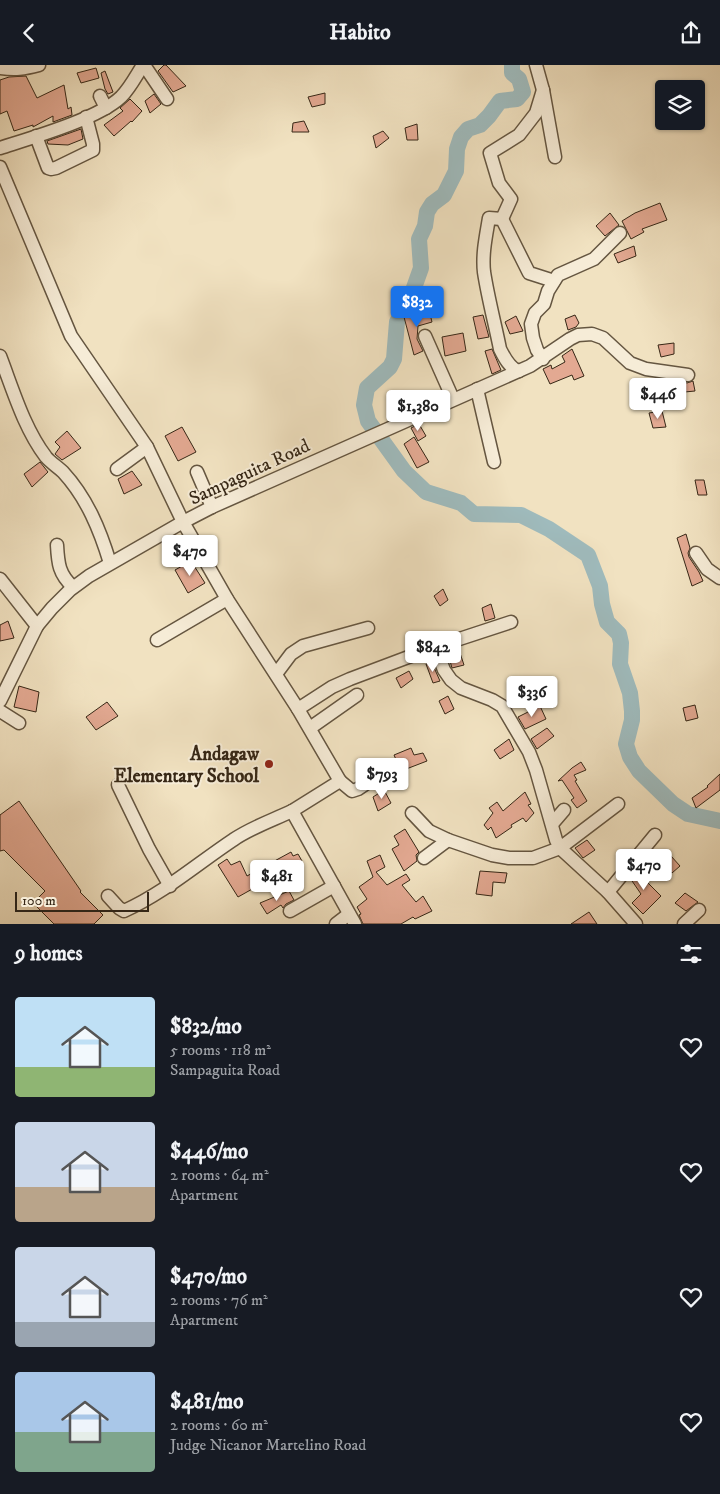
<!DOCTYPE html>
<html lang="en">
<head>
<meta charset="utf-8">
<style>
	:root { --surface:#171b24; --page:#242831; --text:#f1f3f6; --muted:#9ea1a6; --accent:#1a73e8 }
	body { margin:0; font-family:"IM FELL DW Pica",serif; background:var(--page); color:var(--text); height:100vh; display:flex; flex-direction:column; font-size:19px; white-space:nowrap }
	* { box-sizing:border-box; margin:0 }
	p { font-size:16px; color:var(--muted) }
	.icon { flex:none; width:28px; height:28px; fill:none; stroke:currentColor; stroke-width:2; stroke-linecap:round; stroke-linejoin:round }
	.map { position:relative; height:859px; overflow:hidden }
	.sheet { display:flex; flex-direction:column; background:var(--surface); flex:1 }
	.sheet>* { flex:none }
	.controls { position:absolute; left:655px; top:15px; display:grid; gap:10px }
	.controls a { display:grid; place-items:center; width:50px; height:50px; border-radius:5px; background:var(--surface); box-shadow:0 1px 4px #0004; font-size:25px }
	.scale { position:absolute; left:15px; bottom:12px; width:134px; box-sizing:border-box; padding-left:5px; border:2px solid #362716; border-top:0; font-size:14px; line-height:18px; white-space:nowrap; color:#362716; -webkit-text-stroke:4px #f6ecd7; paint-order:stroke }
	.price { position:absolute; translate:-50% -42px; padding:0 11px; border-radius:5px; background:#fff; color:#222; font-size:16px; line-height:32px; filter:drop-shadow(0 1px 2px #0008) }
	.price::after { content:''; position:absolute; left:50%; top:30px; width:15px; height:11px; margin-left:-8px; background:inherit; clip-path:polygon(0 0,100% 0,50% 100%) }
	.price.selected { background:var(--accent); color:#fff }
	ul { padding:0; list-style:none }
	li { display:flex; align-items:center; gap:15px; height:125px; padding:0 15px }
	li span { display:grid; place-items:center; flex:none; width:140px; height:100px; border-radius:5px; color:#555 }
	li>.icon { margin-inline-start:auto }
	span .icon { width:60px; height:60px; fill:#fffc; stroke-width:1 }
	li b { font-size:21px }
	h2 { display:flex; justify-content:space-between; align-items:center; height:60px; padding:0 15px; font-size:21px }
	header { display:flex; justify-content:space-between; align-items:center; height:65px; padding:0 15px; background:var(--surface); font-size:22px; font-weight:700 }
	.map>svg:first-child { display:block }
	.lines { fill:none; stroke-linecap:round; stroke-linejoin:round }
	.river { stroke:#9fbbbd; stroke-width:16 }
	.building { fill:#e3a992; stroke:#362716 }
	.minor-casing { stroke:#655641; stroke-width:15 }
	.minor { stroke:#f6ecd7; stroke-width:12 }
	.poi-dot { fill:#8f2418; stroke:#f6ecd7; stroke-width:2 }
	.labels { text-anchor:middle; stroke-width:4; stroke-linejoin:round; paint-order:stroke }
	.street-label { font-size:19px; fill:#362716; stroke:#f6ecd7 }
	.poi-label { font-size:19px; font-weight:bold; fill:#362716; stroke:#f6ecd7; text-anchor:end }
</style>
</head>
<body>
<header><svg class="icon" aria-label="back" viewBox="0 0 24 24"><path d="M15 5l-7 7 7 7"/></svg>Habito<svg class="icon" aria-label="share" viewBox="0 0 24 24"><path d="M12 15V3M7 8l5-5 5 5M5 13v7h14v-7"/></svg></header>
<div class="map">
<svg width="720" height="859" viewBox="0 0 720 859">
	<rect width="100%" height="100%" fill="#f1e2c1"/>
	<filter id="stains"><feTurbulence type="fractalNoise" baseFrequency=".004" numOctaves="4"/><feColorMatrix values="0 0 0 0 .2 0 0 0 0 .09 0 0 0 0 .02 0 0 0 .5 -.17"/></filter>
	<radialGradient id="worn" r=".72"><stop offset=".6" stop-color="#630" stop-opacity="0"/><stop offset="1" stop-color="#630" stop-opacity=".3"/></radialGradient>
	<g class="lines">
		<path class="river" d="M512 0V8L519 14 523 27 517 34 500 36 489 51 480 60 468 64 461 72 457 84 456 106 444 130 432 139 427 147 425 161 419 174 421 203 410 234 397 257 394 294 390 302 367 323 364 340 368 356 404 406 426 427 461 438 474 449 521 450 549 464 588 490 600 521 602 539 607 557 619 569 621 578 620 599 630 628 632 646V655L626 679 630 692 639 706 673 739 688 749 720 756"/>
	</g>
	<g class="building">
		<path d="M164 0H166L186 21 173 27 158 6Z"/>
		<path d="M96 3 99 13 81 18 77 8Z"/>
		<path d="M105 6 113 27 108 29 105 24 101 8Z"/>
		<path d="M26 11 37 33 64 20 68 44 71 42 72 50 53 57V51L33 62V60L14 66 7 46 0 49V15L9 12Z"/>
		<path d="M325 28V39L312 42 308 32Z"/>
		<path d="M154 29 161 39 150 48 145 36Z"/>
		<path d="M130 34 142 46 132 57 131 56 114 71 104 60 123 46 120 43Z"/>
		<path d="M304 56 309 67H292L293 58Z"/>
		<path d="M417 59 418 75H407L405 63Z"/>
		<path d="M81 64 83 74 68 80 48 79 47 76Z"/>
		<path d="M383 66 389 73 376 83 373 71Z"/>
		<path d="M660 138 667 155 642 164 644 167 631 174 622 156 635 148Z"/>
		<path d="M610 148 619 160 605 171 596 161Z"/>
		<path d="M634 181 636 191 618 198 614 189Z"/>
		<path d="M429 245 432 257 418 261 417 274 423 286 414 290 404 252Z"/>
		<path d="M483 250 489 272 478 274 473 252Z"/>
		<path d="M575 250 579 258 576 262 568 265 565 254Z"/>
		<path d="M516 251 523 266 510 269 505 257Z"/>
		<path d="M463 268 466 286 445 291 442 272Z"/>
		<path d="M674 278V289L661 292 658 280Z"/>
		<path d="M492 284 501 305 492 309 485 286Z"/>
		<path d="M572 284 584 311 574 315 572 310 550 319 543 304 551 300 552 304 565 297 562 291Z"/>
		<path d="M670 316 687 318 693 316 695 326 664 329 660 317Z"/>
		<path d="M662 346 666 362 653 363 649 348Z"/>
		<path d="M419 359 426 371 418 376 411 363Z"/>
		<path d="M182 362 196 387 178 396 165 371Z"/>
		<path d="M67 366 81 383 62 395 55 389 60 382 55 377Z"/>
		<path d="M414 372 429 397 417 403 404 379Z"/>
		<path d="M40 397 48 407 32 422 24 409Z"/>
		<path d="M132 406 142 420 124 429 118 414Z"/>
		<path d="M695 415H704L707 430H698Z"/>
		<path d="M686 469 690 483 688 488 689 492 699 507 703 516 692 521 677 473Z"/>
		<path d="M191 496 205 518 188 528 175 505Z"/>
		<path d="M443 524 448 535 440 541 434 531Z"/>
		<path d="M491 539 495 553 485 556 482 543Z"/>
		<path d="M8 556 14 573 0 576V560Z"/>
		<path d="M459 585 464 600 452 603 448 589Z"/>
		<path d="M432 598 440 616 433 618 426 599Z"/>
		<path d="M409 606 413 614 401 623 396 613Z"/>
		<path d="M19 621 39 627 36 647 14 642Z"/>
		<path d="M448 631 454 644 445 649 439 636Z"/>
		<path d="M107 637 118 651 96 665 86 652Z"/>
		<path d="M695 640 698 653 686 656 683 643Z"/>
		<path d="M540 641 546 654 525 664 518 652Z"/>
		<path d="M547 663 554 671 537 684 531 674Z"/>
		<path d="M509 674 514 685 500 694 494 685Z"/>
		<path d="M411 683 414 690 423 688 427 696 401 706 394 690Z"/>
		<path d="M581 697 586 705 574 710 577 715 575 716 587 736 577 743 571 735 574 733 562 715 558 716 572 703Z"/>
		<path d="M720 709V725L696 743 692 733 708 722 707 721Z"/>
		<path d="M384 725 391 738 378 746 373 732Z"/>
		<path d="M525 727 531 739 528 740 534 748 526 757 523 753 511 760 512 762 496 773 491 762 488 765 484 760 493 748 489 743 497 737 503 746Z"/>
		<path d="M19 736 81 826 80 827 103 850 94 859H54L33 838 45 826 4 785 0 786V750Z"/>
		<path d="M405 764 419 787 416 790 417 796 404 806 392 784 399 780 394 771Z"/>
		<path d="M587 775 595 785 583 793 575 783Z"/>
		<path d="M291 787 293 791 298 789 302 796 238 832 218 800 227 794 231 800 240 796 247 811Z"/>
		<path d="M380 790 385 802 376 807 387 820 406 809 410 815 402 820 416 837 423 831 432 846 415 854 413 852 401 859H363L359 850 361 849 357 842 367 834 359 822 373 812 367 796Z"/>
		<path d="M671 791 680 801 672 808 662 800Z"/>
		<path d="M645 801 652 808 645 815 661 831 643 849 632 838 641 829 630 813Z"/>
		<path d="M480 806 507 808 505 818 493 817 492 831 476 829Z"/>
		<path d="M289 826 294 835 286 839 283 843 281 840 267 849 260 838Z"/>
		<path d="M685 828 698 837 686 846 675 838Z"/>
		<path d="M589 847 597 859H571Z"/>
	</g>
	<g class="lines">
		<defs>
			<g id="minor">
				<path d="M144 0 167 34"/>
				<path d="M536 0 543 25 555 92"/>
				<path d="M0 3C15 5 24 4 39 0"/>
				<path d="M100 31 106 43"/>
				<path d="M36 71 48 103 51 104 56 103 93 85V79L86 52"/>
				<path d="M0 83C31 73 98 54 121 32 130 23 136 11 143 0"/>
				<path d="M0 102 71 271 147 382 183 457 227 534 298 644 340 716 292 746 355 859"/>
				<path d="M502 154 511 134 499 118 490 88 519 70 536 48 543 25"/>
				<path d="M425 271 453 334"/>
				<path d="M0 291C13 325 24 363 46 392 51 398 58 402 63 407 87 433 100 465 110 498"/>
				<path d="M543 294 537 285 533 273 531 259 535 248 544 239 548 226 558 210 594 194 620 168"/>
				<path d="M519 306C510 304 504 292 500 284 495 259 488 233 484 207 482 189 486 171 489 153L502 154 529 208 554 216"/>
				<path d="M477 324 494 397"/>
				<path d="M117 404 147 382"/>
				<path d="M197 407 212 442"/>
				<path d="M57 480C58 499 59 509 73 522"/>
				<path d="M696 488 707 504 720 513"/>
				<path d="M0 514 37 561"/>
				<path d="M157 575 227 534"/>
				<path d="M435 582 444 605 451 615 461 623 492 635 502 641 529 687 536 705 556 775 560 783 608 827 636 859"/>
				<path d="M276 609 291 589 303 581 368 563"/>
				<path d="M0 636 37 561 52 543 70 525 89 511 183 457 212 442 530 301 570 274 578 270 592 269 603 273 630 298 646 304 688 310"/>
				<path d="M298 644 332 622 350 614 435 582 511 557"/>
				<path d="M0 646 19 658"/>
				<path d="M310 663 357 630"/>
				<path d="M340 716 352 726 358 724 389 703"/>
				<path d="M118 720 149 784 170 821"/>
				<path d="M412 748 429 766 448 775 492 790 509 793H533L560 783 618 739"/>
				<path d="M552 759 564 745"/>
				<path d="M424 793 448 775"/>
				<path d="M608 827 655 770"/>
				<path d="M108 831 119 843 124 846C164 828 197 799 233 775 250 763 273 755 292 746"/>
				<path d="M290 846 334 821"/>
				<path d="M336 859 349 849"/>
				<path d="M684 859 699 845"/>
			</g>
		</defs>
		<use href="#minor" class="minor-casing"/>
		<use href="#minor" class="minor"/>
	</g>
	<circle class="poi-dot" cx="269" cy="699" r="5"/>
	<g class="labels">
		<g class="street-label">
			<text transform="translate(249 406) rotate(-25)" y="7">Sampaguita Road</text>
		</g>
		<g class="poi-label">
			<text x="259" y="695">Andagaw<tspan x="259" dy="22">Elementary School</tspan></text>
		</g>
	</g>
	<rect width="100%" height="100%" filter="url(#stains)"/>
	<rect width="100%" height="100%" fill="url(#worn)"/>
</svg>
<div class="controls">
<a><svg class="icon" aria-label="layers" viewBox="0 0 24 24"><path d="M12 4l9 5-9 5-9-5zM3 14l9 5 9-5"/></svg></a>
</div>
<div class="scale">100 m</div>
<b class="price selected" style="left:417px;top:263px">$832</b>
<b class="price" style="left:658px;top:355px">$446</b>
<b class="price" style="left:418px;top:367px">$1,380</b>
<b class="price" style="left:190px;top:512px">$470</b>
<b class="price" style="left:433px;top:608px">$842</b>
<b class="price" style="left:532px;top:653px">$336</b>
<b class="price" style="left:382px;top:735px">$793</b>
<b class="price" style="left:644px;top:826px">$470</b>
<b class="price" style="left:277px;top:837px">$481</b>
</div>
<section class="sheet">
<h2>9 homes<svg class="icon" aria-label="filters" viewBox="0 0 24 24"><path d="M4 7h16M4 17h16"/><circle cx="9" cy="7" r="2"/><circle cx="15" cy="17" r="2"/></svg></h2>
<ul>
<li><span style="background:linear-gradient(#bfe0f5 70%,#8fb573 0)"><svg class="icon" aria-label="home" viewBox="0 0 24 24"><path d="M3 11l9-7 9 7M6 9v11h12V9"/></svg></span><div><b>$832/mo</b><p>5 rooms · 118 m²</p><p>Sampaguita Road</p></div><svg class="icon" aria-label="heart" viewBox="0 0 24 24"><path d="M12 20l-8-8c-3-5 5-10 8-4 3-6 11-1 8 4z"/></svg></li>
<li><span style="background:linear-gradient(#c9d6e8 65%,#b9a48a 0)"><svg class="icon" aria-label="home" viewBox="0 0 24 24"><path d="M3 11l9-7 9 7M6 9v11h12V9"/></svg></span><div><b>$446/mo</b><p>2 rooms · 64 m²</p><p>Apartment</p></div><svg class="icon" aria-label="heart" viewBox="0 0 24 24"><path d="M12 20l-8-8c-3-5 5-10 8-4 3-6 11-1 8 4z"/></svg></li>
<li><span style="background:linear-gradient(#c9d6e8 75%,#9aa5b1 0)"><svg class="icon" aria-label="home" viewBox="0 0 24 24"><path d="M3 11l9-7 9 7M6 9v11h12V9"/></svg></span><div><b>$470/mo</b><p>2 rooms · 76 m²</p><p>Apartment</p></div><svg class="icon" aria-label="heart" viewBox="0 0 24 24"><path d="M12 20l-8-8c-3-5 5-10 8-4 3-6 11-1 8 4z"/></svg></li>
<li><span style="background:linear-gradient(#a9c7e8 60%,#7fa58c 0)"><svg class="icon" aria-label="home" viewBox="0 0 24 24"><path d="M3 11l9-7 9 7M6 9v11h12V9"/></svg></span><div><b>$481/mo</b><p>2 rooms · 60 m²</p><p>Judge Nicanor Martelino Road</p></div><svg class="icon" aria-label="heart" viewBox="0 0 24 24"><path d="M12 20l-8-8c-3-5 5-10 8-4 3-6 11-1 8 4z"/></svg></li>
</ul>
</section>
</body>
</html>
